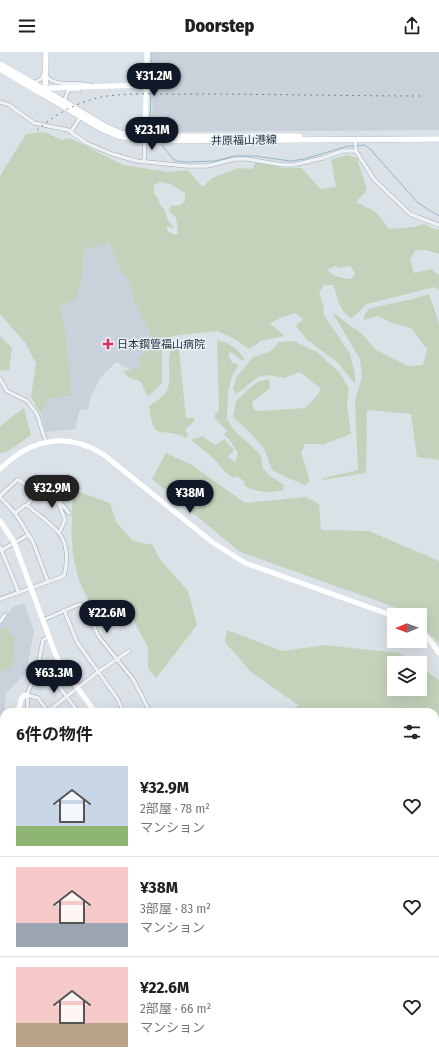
<!DOCTYPE html>
<html lang="ja">
<head>
<meta charset="utf-8">
<style>
	:root { --surface:#fff; --page:#f2f2f2; --text:#202124; --muted:#757577; --line:#e0e0e0; --accent:#111827 }
	body { margin:0; font-family:"Fira Sans Condensed","Noto Sans JP",sans-serif; background:var(--page); color:var(--text); height:100vh; display:flex; flex-direction:column; font-size:15px; white-space:nowrap }
	* { box-sizing:border-box; margin:0 }
	p { font-size:13px; color:var(--muted) }
	.icon { flex:none; width:22px; height:22px; fill:none; stroke:currentColor; stroke-width:2; stroke-linecap:round; stroke-linejoin:round }
	.map { position:relative; flex:1; overflow:hidden }
	.side { position:absolute; left:0px; top:656px; width:439px; height:356px; display:flex; flex-direction:column; background:var(--surface); border-radius:12px 12px 0 0; box-shadow:0 4px 16px #0002 }
	.side>* { flex:none }
	.needle { width:26px; rotate:269deg }
	.buttons { position:absolute; left:387px; top:556px; display:grid; gap:8px }
	.buttons a { display:grid; place-items:center; width:40px; height:40px; border-radius:0px; background:var(--surface); box-shadow:0 4px 16px #0002; font-size:20px }
	.price { position:absolute; translate:-50% -34px; padding:0 9px; border-radius:14px; background:var(--accent); color:#fff; font-size:13px; line-height:26px; filter:drop-shadow(0 1px 2px #0008) }
	.price::after { content:''; position:absolute; left:50%; top:24px; width:12px; height:9px; margin-left:-6px; background:inherit; clip-path:polygon(0 0,100% 0,50% 100%) }
	.price.on { background:#222; color:#fff }
	ul { padding:0; list-style:none }
	li { display:flex; align-items:center; gap:12px; height:100px; padding:0 16px }
	li+li { border-top:1px solid var(--line) }
	li span { display:grid; place-items:center; flex:none; width:112px; height:80px; border-radius:0px; color:#555 }
	li>.icon { margin-inline-start:auto }
	span .icon { width:48px; height:48px; fill:#fffc; stroke-width:1 }
	li b { font-size:17px }
	h2 { display:flex; justify-content:space-between; align-items:center; height:48px; padding:0 16px; font-size:17px }
	header { display:flex; justify-content:space-between; align-items:center; height:52px; padding:0 16px; background:var(--surface); font-size:18px; font-weight:800 }
	.map>svg:first-child { display:block }
	.built { fill:#c9d1da }
	.green { fill:#c4d2bb; fill-rule:evenodd }
	.lines { fill:none; stroke-linecap:round; stroke-linejoin:round }
	.stream { stroke:#92b5cc; stroke-width:1 }
	.street-casing { stroke:#a0a9b1; stroke-width:4.5 }
	.primary-casing { stroke:#99a8b4; stroke-width:6 }
	.street { stroke:#eef2f5; stroke-width:3.5 }
	.secondary { stroke:#fff; stroke-width:5 }
	.primary { stroke:#fff; stroke-width:5.5 }
	.rail { stroke:#738392; stroke-width:1; stroke-dasharray:2 4; stroke-linecap:butt }
	.poi-dot { fill:#db3161; stroke:#eaf0f5; stroke-width:1.5 }
	.labels { text-anchor:middle; stroke-width:3; stroke-linejoin:round; paint-order:stroke }
	.street-label { font-size:11px; fill:#24313f; stroke:#eaf0f5 }
	.poi-label { font-size:11px; fill:#24313f; stroke:#eaf0f5; text-anchor:start }
</style>
</head>
<body>
<header><svg class="icon" aria-label="menu" viewBox="0 0 24 24"><path d="M4 6h16M4 12h16M4 18h16"/></svg>Doorstep<svg class="icon" aria-label="share" viewBox="0 0 24 24"><path d="M12 15V3M7 8l5-5 5 5M5 13v7h14v-7"/></svg></header>
<div class="map">
<svg width="439" height="1012" viewBox="0 0 439 1012">
	<rect width="100%" height="100%" fill="#dbe2e7"/>
	<g class="built">
		<path d="M153 0H439V78L152 80Z"/>
		<path d="M109 191 120 218 127 225 133 244 134 250 152 284 142 313 130 318 116 310 101 325 90 346 88 358 80 357 75 377 45 380 41 363 47 347 71 344 65 274 60 255 70 251 81 233 84 198Z"/>
		<path d="M24 551 34 579 26 621 6 641 4 670 0 673V571L13 555Z"/>
	</g>
	<g class="green">
		<path d="M44 80 62 88 70 86 123 113 168 120 187 118 203 135 212 126 238 116 253 117 255 110 282 116H302L320 137 336 135 331 108 347 103 357 106 367 138 356 150 376 160 389 177 414 175 424 172 434 177H439V202L426 198H416L410 207 414 221 431 217 439 223V238L435 235 367 252 352 266C339 261 338 245 333 233H324L319 241 323 251 324 263 350 302 355 321V332L337 310 307 288 296 274 303 267 296 261 285 264 270 271 284 284 261 289 249 297 235 287 217 279 172 284 162 294V331L148 345 140 329 129 326 123 319 130 318 141 313 139 304 146 301 152 284 134 250 133 244 127 226 120 218 109 191 84 198C83 210 83 235 76 245 72 250 66 253 60 255L65 274 72 344 47 347 41 363 31 345 36 311 26 292 0 262V124L26 82ZM160 130 170 132 185 141V149L180 153 171 154 169 157 171 161 176 165 178 182 175 183 167 179V174L173 176V174C165 166 168 165 164 157 162 154 162 156 160 152 158 147 159 145 154 142V133ZM335 214 341 216 348 214 352 216 355 221 352 227C344 227 333 224 327 218Z"/>
		<path d="M429 242 439 271V408L417 405 411 362 367 358 366 421 322 428 324 426 358 418 355 349 362 325 360 307 332 260 361 281 376 298 408 314 423 313 427 297 411 276 392 271 378 264 363 268 365 262 369 257 375 255 409 248Z"/>
		<path d="M0 284 12 296 9 318 0 319Z"/>
		<path d="M203 288 205 290 204 293 179 297 186 366H195L194 369 185 378 188 383 186 386C162 373 154 394 149 354 155 350 163 345 166 340 175 327 161 297 178 291 185 288 195 289 203 288Z"/>
		<path d="M217 288C230 291 236 295 244 306L243 309 232 301 229 300C229 308 231 311 239 313L232 324 228 340 227 367 234 378 257 399 261 404 263 416 269 423 284 433 283 438C270 441 256 441 244 433L245 430 237 424 233 426 225 420 214 407 191 388 202 384 215 393 225 387 228 392 234 398 228 405 235 410 238 401 229 387 224 383 227 379 215 366V362L219 359Z"/>
		<path d="M293 289 317 300 340 321 349 337 347 354 351 382 324 392H305L301 401 310 429 305 433 286 425 272 418 264 396 246 377 233 365 236 349 253 333 260 329 269 327 270 334 269 337 253 349 252 354 255 358 260 359 305 356 316 345 321 337 300 320 284 326 269 323 258 325 238 341H235L233 337 236 326 253 305 271 299 279 290Z"/>
		<path d="M24 356 31 383 7 400 0 401V374Z"/>
		<path d="M166 401 192 413 245 451 306 445 319 452 321 478 369 479 439 509V591L420 574V563H409L403 558 240 500 152 427Z"/>
		<path d="M73 438 110 451 116 470 133 489 153 493 159 506 188 539 197 573 156 626 148 616V595L133 568 105 572C93 557 82 540 77 521 69 494 72 465 73 438Z"/>
		<path d="M9 575 10 583H14C14 590 15 613 9 617 7 619 3 618 0 618V577Z"/>
		<path d="M227 578 282 599 325 593 399 601 414 611H394V637H420V615L439 628V753H435V660H289L298 653 251 620 225 590Z"/>
		<path d="M4 698V761L0 758V705Z"/>
		<path d="M439 913V1012H216L212 1008H435V914Z"/>
	</g>
	<g class="lines">
		<g class="stream">
			<path d="M152 0 150 78 153 81"/>
			<path d="M161 92 173 107 177 109 187 110 215 109 234 104H255L290 109 304 107 348 94H353"/>
			<path d="M357 94 365 93 370 97 418 151 439 164"/>
		</g>
		<defs>
			<g id="street">
				<path d="M46 23C54 37 78 28 93 34"/>
				<path d="M33 30H36L41 27 44 22"/>
				<path d="M0 50 9 53 34 71 68 78 86 91 112 102 137 109 187 114H207L235 107H247L283 113H293L323 106 342 99H356"/>
				<path d="M67 50 65 47 68 38H79"/>
				<path d="M71 80 81 64"/>
				<path d="M355 87 356 99 373 126 379 132 410 162 439 173"/>
				<path d="M144 110 145 89"/>
				<path d="M0 327 7 339 27 349 37 362 46 390"/>
				<path d="M46 441 47 444 59 452 65 468 59 481"/>
				<path d="M0 444 17 428H19L26 433 34 427 38 426 41 428 46 440 61 451 69 461"/>
				<path d="M0 445 15 461 33 490 48 530"/>
				<path d="M15 461 24 454 27 453"/>
				<path d="M0 495 19 541"/>
				<path d="M2 498 28 483"/>
				<path d="M0 547 64 524C68 510 68 492 59 481 50 470 37 462 27 453L40 437 44 436"/>
				<path d="M64 558 77 590 117 646 124 660"/>
				<path d="M43 568 80 552 87 560 99 585 133 627 150 660"/>
				<path d="M0 570 5 563"/>
				<path d="M38 614 47 618 78 660"/>
				<path d="M27 643 38 646 48 660"/>
				<path d="M28 660 27 643 38 614 43 588 48 585"/>
				<path d="M47 660 98 620 129 599"/>
				<path d="M0 931H4"/>
				<path d="M0 941 4 939"/>
				<path d="M0 1004 4 1002"/>
				<path d="M81 1008 86 1012"/>
			</g>
			<g id="primary">
				<path d="M46 0 45 38 42 42 101 77 118 84 145 89 439 87"/>
				<path d="M45 38 105 74 120 81 136 84H300"/>
			</g>
		</defs>
		<use href="#street" class="street-casing"/>
		<use href="#primary" class="primary-casing"/>
		<use href="#street" class="street"/>
		<g class="secondary">
			<path d="M0 12 45 38 50 36 146 33"/>
			<path d="M0 17 42 42"/>
			<path d="M145 88 147 0"/>
			<path d="M0 417C31 387 65 379 103 402L212 490 245 511 388 562 394 565"/>
			<path d="M0 469 14 490 55 601 61 613 95 660"/>
			<path d="M420 580 427 585 439 601"/>
			<path d="M18 660 21 648 23 644 27 643"/>
			<path d="M0 680 4 679"/>
			<path d="M0 867 4 871"/>
		</g>
		<use href="#primary" class="primary"/>
		<path class="rail" d="M37 78C53 64 72 53 93 47 121 39 163 43 193 42 270 42 347 44 424 44"/>
	</g>
	<path class="poi-dot" d="M106 286h4v4h4v4h-4v4h-4v-4h-4v-4h4z"/>
	<g class="labels">
		<g class="street-label">
			<text transform="translate(244 88) rotate(-1)" y="4">井原福山港線</text>
		</g>
		<g class="poi-label">
			<text x="117" y="296">日本鋼管福山病院</text>
		</g>
	</g>
</svg>
<div class="buttons">
<a><svg class="needle" viewBox="-14 -14 28 28"><path d="M0-13l5 13h-10z" fill="#e53935"/><path d="M0 13l5-13h-10z" fill="#757577"/></svg></a>
<a><svg class="icon" aria-label="layers" viewBox="0 0 24 24"><path d="M12 4l9 5-9 5-9-5zM3 14l9 5 9-5"/></svg></a>
</div>
<b class="price" style="left:154px;top:45px">¥31.2M</b>
<b class="price" style="left:152px;top:99px">¥23.1M</b>
<b class="price on" style="left:52px;top:457px">¥32.9M</b>
<b class="price" style="left:190px;top:462px">¥38M</b>
<b class="price" style="left:107px;top:582px">¥22.6M</b>
<b class="price" style="left:54px;top:642px">¥63.3M</b>
<section class="side">
<h2>6件の物件<svg class="icon" aria-label="filters" viewBox="0 0 24 24"><path d="M4 7h16M4 17h16"/><circle cx="9" cy="7" r="2"/><circle cx="15" cy="17" r="2"/></svg></h2>
<ul>
<li><span style="background:linear-gradient(#c9d6e8 75%,#8fb573 0)"><svg class="icon" aria-label="home" viewBox="0 0 24 24"><path d="M3 11l9-7 9 7M6 9v11h12V9"/></svg></span><div><b>¥32.9M</b><p>2部屋 · 78 m²</p><p>マンション</p></div><svg class="icon" aria-label="heart" viewBox="0 0 24 24"><path d="M12 20l-8-8c-3-5 5-10 8-4 3-6 11-1 8 4z"/></svg></li>
<li><span style="background:linear-gradient(#f6c9c9 70%,#9aa5b1 0)"><svg class="icon" aria-label="home" viewBox="0 0 24 24"><path d="M3 11l9-7 9 7M6 9v11h12V9"/></svg></span><div><b>¥38M</b><p>3部屋 · 83 m²</p><p>マンション</p></div><svg class="icon" aria-label="heart" viewBox="0 0 24 24"><path d="M12 20l-8-8c-3-5 5-10 8-4 3-6 11-1 8 4z"/></svg></li>
<li><span style="background:linear-gradient(#f6c9c9 70%,#b9a48a 0)"><svg class="icon" aria-label="home" viewBox="0 0 24 24"><path d="M3 11l9-7 9 7M6 9v11h12V9"/></svg></span><div><b>¥22.6M</b><p>2部屋 · 66 m²</p><p>マンション</p></div><svg class="icon" aria-label="heart" viewBox="0 0 24 24"><path d="M12 20l-8-8c-3-5 5-10 8-4 3-6 11-1 8 4z"/></svg></li>
</ul>
</section>
</div>
</body>
</html>
